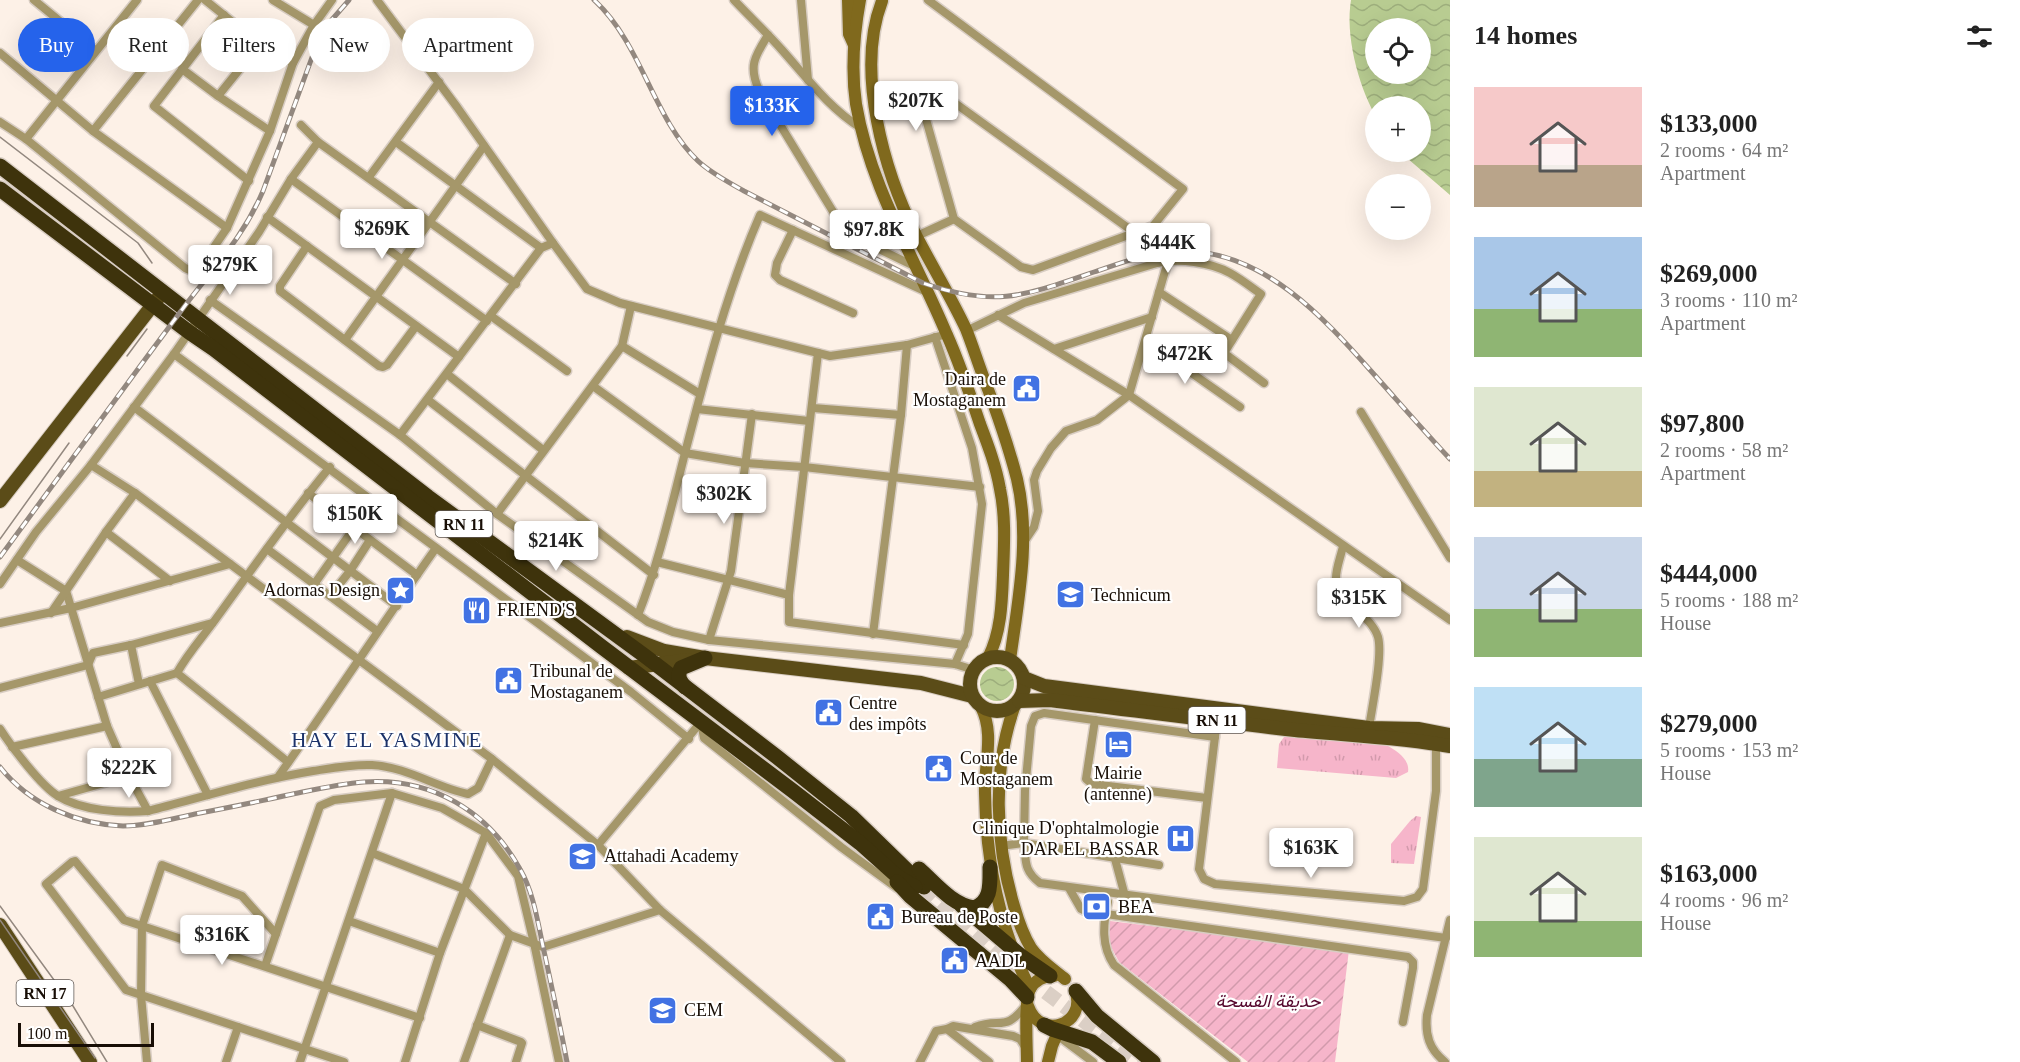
<!DOCTYPE html>
<html lang="en">
<head>
<meta charset="utf-8">
<style>
	:root { --surface:#fff; --page:#f2f2f2; --text:#222; --muted:#767676; --accent:#2563eb }
	body { margin:0; font-family:"Times New Roman",Vazirmatn,serif; background:var(--page); color:var(--text); height:100vh; display:flex; flex-direction:column; font-size:22px; white-space:nowrap }
	* { box-sizing:border-box; margin:0 }
	p { font-size:20px; color:var(--muted) }
	.icon { flex:none; width:33px; height:33px; fill:none; stroke:currentColor; stroke-width:2; stroke-linecap:round; stroke-linejoin:round }
	.map { position:relative; flex:1; overflow:hidden }
	.side { display:flex; flex-direction:column; background:var(--surface); width:570px }
	.side>* { flex:none }
	.guide { position:absolute; left:18px; top:18px; width:570px; height:54px; display:flex; gap:12px }
	.fabs { position:absolute; left:1365px; top:18px; display:grid; gap:12px }
	.fabs a { display:grid; place-items:center; width:66px; height:66px; border-radius:50%; background:var(--surface); box-shadow:0 6px 24px #0002; font-size:30px }
	.scale { position:absolute; left:18px; bottom:15px; width:136px; box-sizing:border-box; padding-left:6px; border:3px solid #180e06; border-top:0; font-size:16px; line-height:21px; white-space:nowrap; color:#180e06; -webkit-text-stroke:4px #fff; paint-order:stroke }
	.price { position:absolute; translate:-50% -51px; padding:0 14px; border-radius:6px; background:#fff; color:#222; font-size:20px; line-height:39px; filter:drop-shadow(0 2px 3px #0008) }
	.price::after { content:''; position:absolute; left:50%; top:36px; width:18px; height:14px; margin-left:-9px; background:inherit; clip-path:polygon(0 0,100% 0,50% 100%) }
	.price.on { background:var(--accent); color:#fff }
	ul { padding:0; list-style:none }
	li { display:flex; align-items:center; gap:18px; height:150px; padding:0 24px }
	li span { display:grid; place-items:center; flex:none; width:168px; height:120px; border-radius:0px; color:#555 }
	li>.icon { margin-inline-start:auto }
	span .icon { width:72px; height:72px; fill:#fffc; stroke-width:1 }
	li b { font-size:26px }
	h2 { display:flex; justify-content:space-between; align-items:center; height:72px; padding:0 24px; font-size:26px }
	.tag { padding:0 21px; border-radius:27px; background:var(--surface); box-shadow:0 6px 24px #0002; font-size:21px; line-height:54px }
	.tag.on { background:var(--accent); color:#fff }
	main { display:flex; flex:1; min-height:0 }
	.map>svg:first-child { display:block }
	.grass { fill:url(#grass-tufts) }
	.garden { fill:url(#garden-furrows) }
	.water { fill:url(#water-waves); fill-rule:evenodd }
	.lines { fill:none; stroke-linecap:round; stroke-linejoin:round }
	.highway-tunnel { stroke:#dbcfc5; stroke-width:15; stroke-dasharray:15 8; stroke-linecap:butt }
	.street-casing { stroke:#d8cdc3; stroke-width:11 }
	.secondary-casing { stroke:#d8cdc3; stroke-width:15 }
	.primary-casing { stroke:#d8cdc3; stroke-width:16 }
	.highway-casing { stroke:#d8cdc3; stroke-width:18 }
	.street { stroke:#a5976a; stroke-width:8 }
	.secondary { stroke:#80691d; stroke-width:12 }
	.primary { stroke:#5b4c18; stroke-width:14 }
	.highway { stroke:#3e330c; stroke-width:15 }
	.tram { stroke:#93887f; stroke-width:1.5 }
	.rail-casing { stroke:#93887f; stroke-width:5 }
	.rail { stroke:#fff; stroke-width:3; stroke-dasharray:9; stroke-linecap:butt }
	.labels { text-anchor:middle; stroke-width:4.5; stroke-linejoin:round; paint-order:stroke }
	.shield { fill:#fff; stroke:#5d5651; stroke-width:1.5 }
	.shield-label { font-size:16px; font-weight:bold; fill:#180e06 }
	.poi-label { font-size:18px; fill:#180e06; stroke:#fff; text-anchor:start }
	.park-label { font-size:18px; font-style:italic; fill:#55082d; stroke:#fff }
	.quarter-label { font-size:21px; letter-spacing:1.5px; fill:#1c336a; stroke:#fff }
</style>
</head>
<body>
<main>
<div class="map">
<svg width="1450" height="1062" viewBox="0 0 1450 1062">
	<defs>
		<pattern id="grass-tufts" width="24" height="20" patternUnits="userSpaceOnUse" patternTransform="scale(1.5)"><rect width="24" height="20" fill="#f6b5ca"/><path d="M3 7l-1-3M5 7V3M7 7l1-3M15 17l-1-3M17 17v-4M19 17l1-3" fill="none" stroke="#d29aac"/></pattern>
		<pattern id="garden-furrows" width="10" height="10" patternUnits="userSpaceOnUse" patternTransform="scale(1.5)"><rect width="10" height="10" fill="#f6b5ca"/><path d="M-1 1l2-2M0 10L10 0M9 11l2-2" fill="none" stroke="#d29aac"/></pattern>
		<pattern id="water-waves" width="16" height="10" patternUnits="userSpaceOnUse" patternTransform="scale(1.5)"><rect width="16" height="10" fill="#b8cc91"/><path d="M0 5q4-4 8 0t8 0" fill="none" stroke="#9dae7c"/></pattern>
	</defs>
	<rect width="100%" height="100%" fill="#fdf1e7"/>
	<g class="grass">
		<path d="M1292 735 1386 745C1396 750 1410 759 1408 772L1396 778 1277 768 1279 744 1284 737Z"/>
		<path d="M1416 816 1421 817 1414 864 1391 863V844L1410 821Z"/>
	</g>
	<path class="garden" d="M1110 921 1349 950 1335 1062H1248L1119 962 1109 943Z"/>
	<g class="water">
		<path d="M1351 0H1450V195L1400 152H1420V106H1376L1375 115C1358 84 1345 35 1351 0ZM1376 28H1420V74H1376Z"/>
		<circle cx="997" cy="684" r="17"/>
	</g>
	<g class="lines">
		<path class="highway-tunnel" d="M924 887 997 955 1138 1062"/>
		<defs>
			<g id="street">
				<path d="M34 0 95 50"/>
				<path d="M205 0 260 44 293 63"/>
				<path d="M273 0 314 25"/>
				<path d="M377 0 457 107 553 243 587 289 620 303 830 356 907 345 947 334"/>
				<path d="M734 0C750 17 767 33 782 50 807 78 829 108 861 128"/>
				<path d="M801 0 808 80"/>
				<path d="M928 0 1183 189 1153 226 1033 270 1021 267 954 219 924 112 926 102 935 93H941L1135 233"/>
				<path d="M224 15 154 106 249 181"/>
				<path d="M768 35C755 56 748 66 759 90L846 233 914 266"/>
				<path d="M0 53 93 131 227 228"/>
				<path d="M182 69 218 96 270 131"/>
				<path d="M218 96 260 44"/>
				<path d="M0 122 26 139 185 268 192 271 199 269 227 228 270 131 293 63 314 25 332 0"/>
				<path d="M93 131 198 0"/>
				<path d="M26 139 137 0"/>
				<path d="M318 142 516 284"/>
				<path d="M396 142 541 248"/>
				<path d="M369 177 439 82"/>
				<path d="M291 179 487 321"/>
				<path d="M267 217 459 357"/>
				<path d="M793 230 777 263 775 275 780 280 853 313"/>
				<path d="M917 236 954 219"/>
				<path d="M307 246 280 286V291L379 366 383 367 387 365 416 326"/>
				<path d="M1159 292 1232 340"/>
				<path d="M210 300 400 435 497 514 648 622 673 632 709 640 955 664 974 670"/>
				<path d="M998 315 1129 395 1450 620"/>
				<path d="M491 316 567 371"/>
				<path d="M966 331 1024 303 1157 263C1179 258 1210 262 1230 273 1241 279 1251 287 1261 294L1224 353 1264 383"/>
				<path d="M935 337 972 448 982 504 968 634 955 664"/>
				<path d="M345 340 484 146"/>
				<path d="M1146 341 1240 407"/>
				<path d="M622 346 700 394"/>
				<path d="M1054 349 1152 317"/>
				<path d="M818 353 789 595V622L964 645"/>
				<path d="M174 354 631 692 689 739"/>
				<path d="M447 374 543 450"/>
				<path d="M593 386 685 453 745 463 804 467 980 487"/>
				<path d="M428 400 654 575"/>
				<path d="M134 407 397 606"/>
				<path d="M813 408 901 415"/>
				<path d="M697 409 809 421"/>
				<path d="M1361 412 1450 558"/>
				<path d="M400 435 541 248 553 243"/>
				<path d="M91 465 135 493 492 759 598 845 660 910 841 1062"/>
				<path d="M308 493 417 575"/>
				<path d="M497 514 622 346 631 306"/>
				<path d="M106 532 170 581"/>
				<path d="M1024 542 1034 527 1038 511 1034 480 1037 471 1051 448 1066 431 1097 420 1129 395 1168 261"/>
				<path d="M1343 546C1341 556 1336 568 1336 578 1336 601 1371 614 1378 637 1383 655 1372 707 1369 728"/>
				<path d="M267 549 377 631"/>
				<path d="M17 560 66 591 107 726 129 776 148 811"/>
				<path d="M657 562 789 595"/>
				<path d="M315 583 354 528"/>
				<path d="M0 584 36 532 91 465 174 354 259 232 291 179 318 142 301 125"/>
				<path d="M330 596 350 571 370 540"/>
				<path d="M51 613 106 532 135 493"/>
				<path d="M638 615C659 562 671 508 685 453 706 372 727 291 760 215L927 292"/>
				<path d="M0 623 71 608 230 564"/>
				<path d="M873 634 901 415 907 345"/>
				<path d="M709 640 731 571 752 414"/>
				<path d="M131 645 139 684"/>
				<path d="M150 681 208 795"/>
				<path d="M0 688 88 665 93 653 131 645 212 623"/>
				<path d="M98 697 177 673"/>
				<path d="M1095 720 1086 779 1092 784 1207 798"/>
				<path d="M1217 720 1199 869 1204 879 1215 884 1404 901 1417 897 1423 889 1436 791V743"/>
				<path d="M701 722 704 738 841 847 897 888"/>
				<path d="M0 729C11 746 41 786 58 796 82 811 121 813 148 811 203 797 257 780 313 771 332 768 353 764 372 765 407 767 435 787 468 794L478 788 492 759"/>
				<path d="M12 747 107 726"/>
				<path d="M288 762 177 673C188 653 202 638 215 620 253 568 289 516 330 467"/>
				<path d="M278 777C332 701 382 624 436 548"/>
				<path d="M58 796 129 776"/>
				<path d="M598 845 701 722"/>
				<path d="M1001 846 1024 843C1026 862 1024 871 1040 883L1446 938"/>
				<path d="M372 853 464 889 510 935"/>
				<path d="M1115 859 1125 896"/>
				<path d="M1159 865 1024 843 1025 790 1031 726 1035 716 1044 713 1215 737"/>
				<path d="M1069 888 1081 909 1085 911 1408 957 1413 962V968L1403 1022"/>
				<path d="M1108 902C1103 924 1101 946 1114 965L1236 1062"/>
				<path d="M349 921 440 953"/>
				<path d="M265 966 320 806 334 800 392 793 442 808 486 833 518 876 534 943 559 1062"/>
				<path d="M477 1025 521 1042 522 1043 516 1062"/>
				<path d="M975 1027C1001 1017 1005 1033 1026 1005"/>
				<path d="M947 1029 989 1062"/>
				<path d="M1057 1035 1093 1062"/>
				<path d="M147 1062 141 995 142 926 162 865 242 896 276 934"/>
				<path d="M226 1062 238 1027"/>
				<path d="M300 1062 392 793"/>
				<path d="M344 1062 126 990 46 884 72 862 75 861 124 920 420 1018"/>
				<path d="M405 1062 440 953 486 833"/>
				<path d="M464 1062 510 935 543 947 660 910"/>
				<path d="M920 1062 936 1031 947 1029 953 1026 1013 1036 1020 1039 1025 1047"/>
				<path d="M1445 1062C1429 1049 1425 1035 1427 1015L1450 920"/>
			</g>
			<g id="secondary">
				<path d="M848 0 849 34 854 45"/>
				<path d="M860 0C854 33 851 70 856 104 870 187 915 258 947 335 960 364 970 394 980 424 988 445 996 466 1000 489 1006 517 1004 546 1003 575 1002 603 1001 633 988 658"/>
				<path d="M882 1C855 71 884 172 917 237 933 268 951 297 966 329 972 344 977 360 983 376 996 410 1008 444 1017 479 1031 538 1018 601 1010 660"/>
				<path d="M1015 705C992 768 995 842 1014 906 1018 920 1023 935 1031 948 1040 961 1054 970 1065 979"/>
				<path d="M981 707C995 733 984 765 985 793 986 862 999 927 1030 989"/>
				<path d="M1028 1006C1041 1042 1088 1024 1075 990"/>
				<path d="M1027 1062C1027 1046 1024 1002 1030 989 1035 980 1044 976 1054 976"/>
				<path d="M1048 1062 1052 1046 1061 1025"/>
			</g>
			<g id="primary">
				<path d="M0 501 159 297"/>
				<path d="M627 637 664 651 705 658 921 683 972 696"/>
				<circle cx="997" cy="684" r="27"/>
				<path d="M629 668 688 660"/>
				<path d="M1024 678 1044 686 1369 728 1418 729 1450 735"/>
				<path d="M1019 701 1050 700C1132 710 1214 721 1295 730 1347 735 1399 737 1450 746"/>
				<path d="M0 925 90 1062"/>
			</g>
			<g id="highway">
				<path d="M0 166 428 497 645 656 777 757 851 816 924 887"/>
				<path d="M0 189 189 332 214 349 602 647 793 791 860 843 898 877 915 887"/>
				<path d="M685 687C679 680 677 676 681 668L705 658"/>
				<path d="M919 869C935 883 952 905 974 908 992 902 990 883 990 867"/>
				<path d="M897 882 910 896 1011 980 1027 997"/>
				<path d="M961 905 1021 956 1050 976"/>
				<path d="M1076 991 1097 1016 1153 1062"/>
				<path d="M1044 1025 1052 1029 1092 1042 1119 1062"/>
			</g>
		</defs>
		<use href="#street" class="street-casing"/>
		<use href="#secondary" class="secondary-casing"/>
		<use href="#primary" class="primary-casing"/>
		<use href="#highway" class="highway-casing"/>
		<use href="#street" class="street"/>
		<use href="#secondary" class="secondary"/>
		<use href="#primary" class="primary"/>
		<use href="#highway" class="highway"/>
		<g class="tram">
			<path d="M0 137 138 243 152 263"/>
			<path d="M127 356 147 329"/>
			<path d="M0 539 69 443"/>
			<path d="M0 906 73 1006 107 1062"/>
			<path d="M0 920 95 1058"/>
		</g>
		<defs>
			<g id="rail">
				<path d="M594 0C642 44 653 118 698 161 711 173 728 182 744 191L923 283C996 308 1024 296 1094 272 1124 262 1154 250 1186 251 1265 253 1323 317 1371 371 1397 400 1423 430 1450 459"/>
				<path d="M0 557C61 474 122 390 184 307 213 268 243 238 263 191L318 41 329 23 349 0"/>
				<path d="M0 767C29 804 76 824 123 826 147 826 171 819 195 814 226 808 257 802 288 795 313 790 338 784 364 782 431 777 488 811 520 869 534 893 538 924 544 951 552 988 560 1025 567 1062"/>
			</g>
		</defs>
		<use href="#rail" class="rail-casing"/>
		<use href="#rail" class="rail"/>
	</g>
	<defs>
		<symbol id="civic-square" viewBox="-11 -11 22 22"><rect x="-9" y="-9" width="18" height="18" rx="4" fill="#4272e3" stroke="#fff"/><path d="M-.6-6.5H3V-4.5H.6V-3L4-1V1h2V6H-6V1h2V-1L-.6-3ZM-1.2 2.5V6h2.4V2.5Z" fill="#fff"/></symbol>
		<symbol id="sight-square" viewBox="-11 -11 22 22"><rect x="-9" y="-9" width="18" height="18" rx="4" fill="#4272e3" stroke="#fff"/><path d="M0-6L1.8-2.2L6-1.7L2.9 1.2L3.7 5.4L0 3.3L-3.7 5.4L-2.9 1.2L-6-1.7L-1.8-2.2Z" fill="#fff"/></symbol>
		<symbol id="school-square" viewBox="-11 -11 22 22"><rect x="-9" y="-9" width="18" height="18" rx="4" fill="#4272e3" stroke="#fff"/><path d="M0-5L7-2L0 1L-7-2ZM-4 1L0 2.5L4 1V4Q0 6-4 4Z" fill="#fff"/></symbol>
		<symbol id="restaurant-square" viewBox="-11 -11 22 22"><rect x="-9" y="-9" width="18" height="18" rx="4" fill="#4272e3" stroke="#fff"/><path d="M-5-6h1v4h1v-4h1v4h1v-4h1v5L-1.5 .5V6h-2V.5L-5-1ZM5-6V6H3V1.5H1.5Q1.5-4 5-6Z" fill="#fff"/></symbol>
		<symbol id="hotel-square" viewBox="-11 -11 22 22"><rect x="-9" y="-9" width="18" height="18" rx="4" fill="#4272e3" stroke="#fff"/><path d="M-6-4.5h1.5V1H6V5H4.5V3h-9V5H-6ZM-4 0a1.8 1.8 0 1 1 3.6 0ZM.5 0V-2.5h3Q6-2.5 6 0Z" fill="#fff"/></symbol>
		<symbol id="hospital-square" viewBox="-11 -11 22 22"><rect x="-9" y="-9" width="18" height="18" rx="4" fill="#4272e3" stroke="#fff"/><path d="M-5-5h3v3.5h4V-5h3V5h-3V1.5h-4V5h-3Z" fill="#fff"/></symbol>
		<symbol id="university-square" viewBox="-11 -11 22 22"><rect x="-9" y="-9" width="18" height="18" rx="4" fill="#4272e3" stroke="#fff"/><path d="M0-5L7-2L0 1L-7-2ZM-4 1L0 2.5L4 1V4Q0 6-4 4Z" fill="#fff"/></symbol>
		<symbol id="bank-square" viewBox="-11 -11 22 22"><rect x="-9" y="-9" width="18" height="18" rx="4" fill="#4272e3" stroke="#fff"/><path d="M-6-4H6V4H-6ZM0-2.3a2.3 2.3 0 1 0 0 4.6a2.3 2.3 0 1 0 0-4.6Z" fill="#fff"/></symbol>
	</defs>
	<g fill-rule="evenodd">
		<use href="#civic-square" x="1010" y="372" width="33" height="33"/>
		<use href="#sight-square" x="384" y="574" width="33" height="33"/>
		<use href="#school-square" x="1054" y="578" width="33" height="33"/>
		<use href="#restaurant-square" x="460" y="594" width="33" height="33"/>
		<use href="#civic-square" x="492" y="664" width="33" height="33"/>
		<use href="#civic-square" x="812" y="696" width="33" height="33"/>
		<use href="#hotel-square" x="1102" y="728" width="33" height="33"/>
		<use href="#civic-square" x="922" y="752" width="33" height="33"/>
		<use href="#hospital-square" x="1164" y="822" width="33" height="33"/>
		<use href="#university-square" x="566" y="840" width="33" height="33"/>
		<use href="#bank-square" x="1080" y="890" width="33" height="33"/>
		<use href="#civic-square" x="864" y="900" width="33" height="33"/>
		<use href="#civic-square" x="938" y="944" width="33" height="33"/>
		<use href="#school-square" x="646" y="994" width="33" height="33"/>
	</g>
	<g class="labels">
		<g class="shield">
			<rect x="435.5" y="511" width="57" height="26" rx="4.5"/>
			<rect x="1188.5" y="707" width="57" height="26" rx="4.5"/>
			<rect x="16.5" y="980" width="57" height="26" rx="4.5"/>
		</g>
		<g class="shield-label">
			<text x="464" y="530">RN 11</text>
			<text x="1217" y="726">RN 11</text>
			<text x="45" y="999">RN 17</text>
		</g>
		<g class="poi-label">
			<text x="1006" y="385" text-anchor="end">Daira de<tspan x="1006" dy="21">Mostaganem</tspan></text>
			<text x="380" y="596" text-anchor="end">Adornas Design</text>
			<text x="1091" y="601">Technicum</text>
			<text x="497" y="616">FRIEND'S</text>
			<text x="530" y="677">Tribunal de<tspan x="530" dy="21">Mostaganem</tspan></text>
			<text x="849" y="709">Centre<tspan x="849" dy="21">des impôts</tspan></text>
			<text x="960" y="764">Cour de<tspan x="960" dy="21">Mostaganem</tspan></text>
			<text x="1118" y="779" text-anchor="middle">Mairie<tspan x="1118" dy="21">(antenne)</tspan></text>
			<text x="1159" y="834" text-anchor="end">Clinique D'ophtalmologie<tspan x="1159" dy="21">DAR EL BASSAR</tspan></text>
			<text x="604" y="862">Attahadi Academy</text>
			<text x="1118" y="913">BEA</text>
			<text x="901" y="923">Bureau de Poste</text>
			<text x="975" y="967">AADL</text>
			<text x="684" y="1016">CEM</text>
		</g>
		<g class="park-label">
			<text x="1268" y="1007">حديقة الفسحة</text>
		</g>
		<g class="quarter-label">
			<text x="387" y="747">HAY EL YASMINE</text>
		</g>
	</g>
</svg>
<div class="fabs">
<a><svg class="icon" aria-label="locate" viewBox="0 0 24 24"><circle cx="12" cy="12" r="6"/><path d="M12 2v4M12 18v4M2 12h4M18 12h4"/></svg></a>
<a>+</a>
<a>−</a>
</div>
<div class="scale">100 m</div>
<b class="price" style="left:916px;top:132px">$207K</b>
<b class="price on" style="left:772px;top:137px">$133K</b>
<b class="price" style="left:382px;top:260px">$269K</b>
<b class="price" style="left:874px;top:261px">$97.8K</b>
<b class="price" style="left:1168px;top:274px">$444K</b>
<b class="price" style="left:230px;top:296px">$279K</b>
<b class="price" style="left:1185px;top:385px">$472K</b>
<b class="price" style="left:724px;top:525px">$302K</b>
<b class="price" style="left:355px;top:545px">$150K</b>
<b class="price" style="left:556px;top:572px">$214K</b>
<b class="price" style="left:1359px;top:629px">$315K</b>
<b class="price" style="left:129px;top:799px">$222K</b>
<b class="price" style="left:1311px;top:879px">$163K</b>
<b class="price" style="left:222px;top:966px">$316K</b>
<div class="guide">
<a class="tag on">Buy</a>
<a class="tag">Rent</a>
<a class="tag">Filters</a>
<a class="tag">New</a>
<a class="tag">Apartment</a>
</div>
</div>
<section class="side">
<h2>14 homes<svg class="icon" aria-label="filters" viewBox="0 0 24 24"><path d="M4 7h16M4 17h16"/><circle cx="9" cy="7" r="2"/><circle cx="15" cy="17" r="2"/></svg></h2>
<ul>
<li><span style="background:linear-gradient(#f6c9c9 65%,#b9a48a 0)"><svg class="icon" aria-label="home" viewBox="0 0 24 24"><path d="M3 11l9-7 9 7M6 9v11h12V9"/></svg></span><div><b>$133,000</b><p>2 rooms · 64 m²</p><p>Apartment</p></div></li>
<li><span style="background:linear-gradient(#a9c7e8 60%,#8fb573 0)"><svg class="icon" aria-label="home" viewBox="0 0 24 24"><path d="M3 11l9-7 9 7M6 9v11h12V9"/></svg></span><div><b>$269,000</b><p>3 rooms · 110 m²</p><p>Apartment</p></div></li>
<li><span style="background:linear-gradient(#dfe7d0 70%,#c2b280 0)"><svg class="icon" aria-label="home" viewBox="0 0 24 24"><path d="M3 11l9-7 9 7M6 9v11h12V9"/></svg></span><div><b>$97,800</b><p>2 rooms · 58 m²</p><p>Apartment</p></div></li>
<li><span style="background:linear-gradient(#c9d6e8 60%,#8fb573 0)"><svg class="icon" aria-label="home" viewBox="0 0 24 24"><path d="M3 11l9-7 9 7M6 9v11h12V9"/></svg></span><div><b>$444,000</b><p>5 rooms · 188 m²</p><p>House</p></div></li>
<li><span style="background:linear-gradient(#bfe0f5 60%,#7fa58c 0)"><svg class="icon" aria-label="home" viewBox="0 0 24 24"><path d="M3 11l9-7 9 7M6 9v11h12V9"/></svg></span><div><b>$279,000</b><p>5 rooms · 153 m²</p><p>House</p></div></li>
<li><span style="background:linear-gradient(#dfe7d0 70%,#8fb573 0)"><svg class="icon" aria-label="home" viewBox="0 0 24 24"><path d="M3 11l9-7 9 7M6 9v11h12V9"/></svg></span><div><b>$163,000</b><p>4 rooms · 96 m²</p><p>House</p></div></li>
</ul>
</section>
</main>
</body>
</html>
